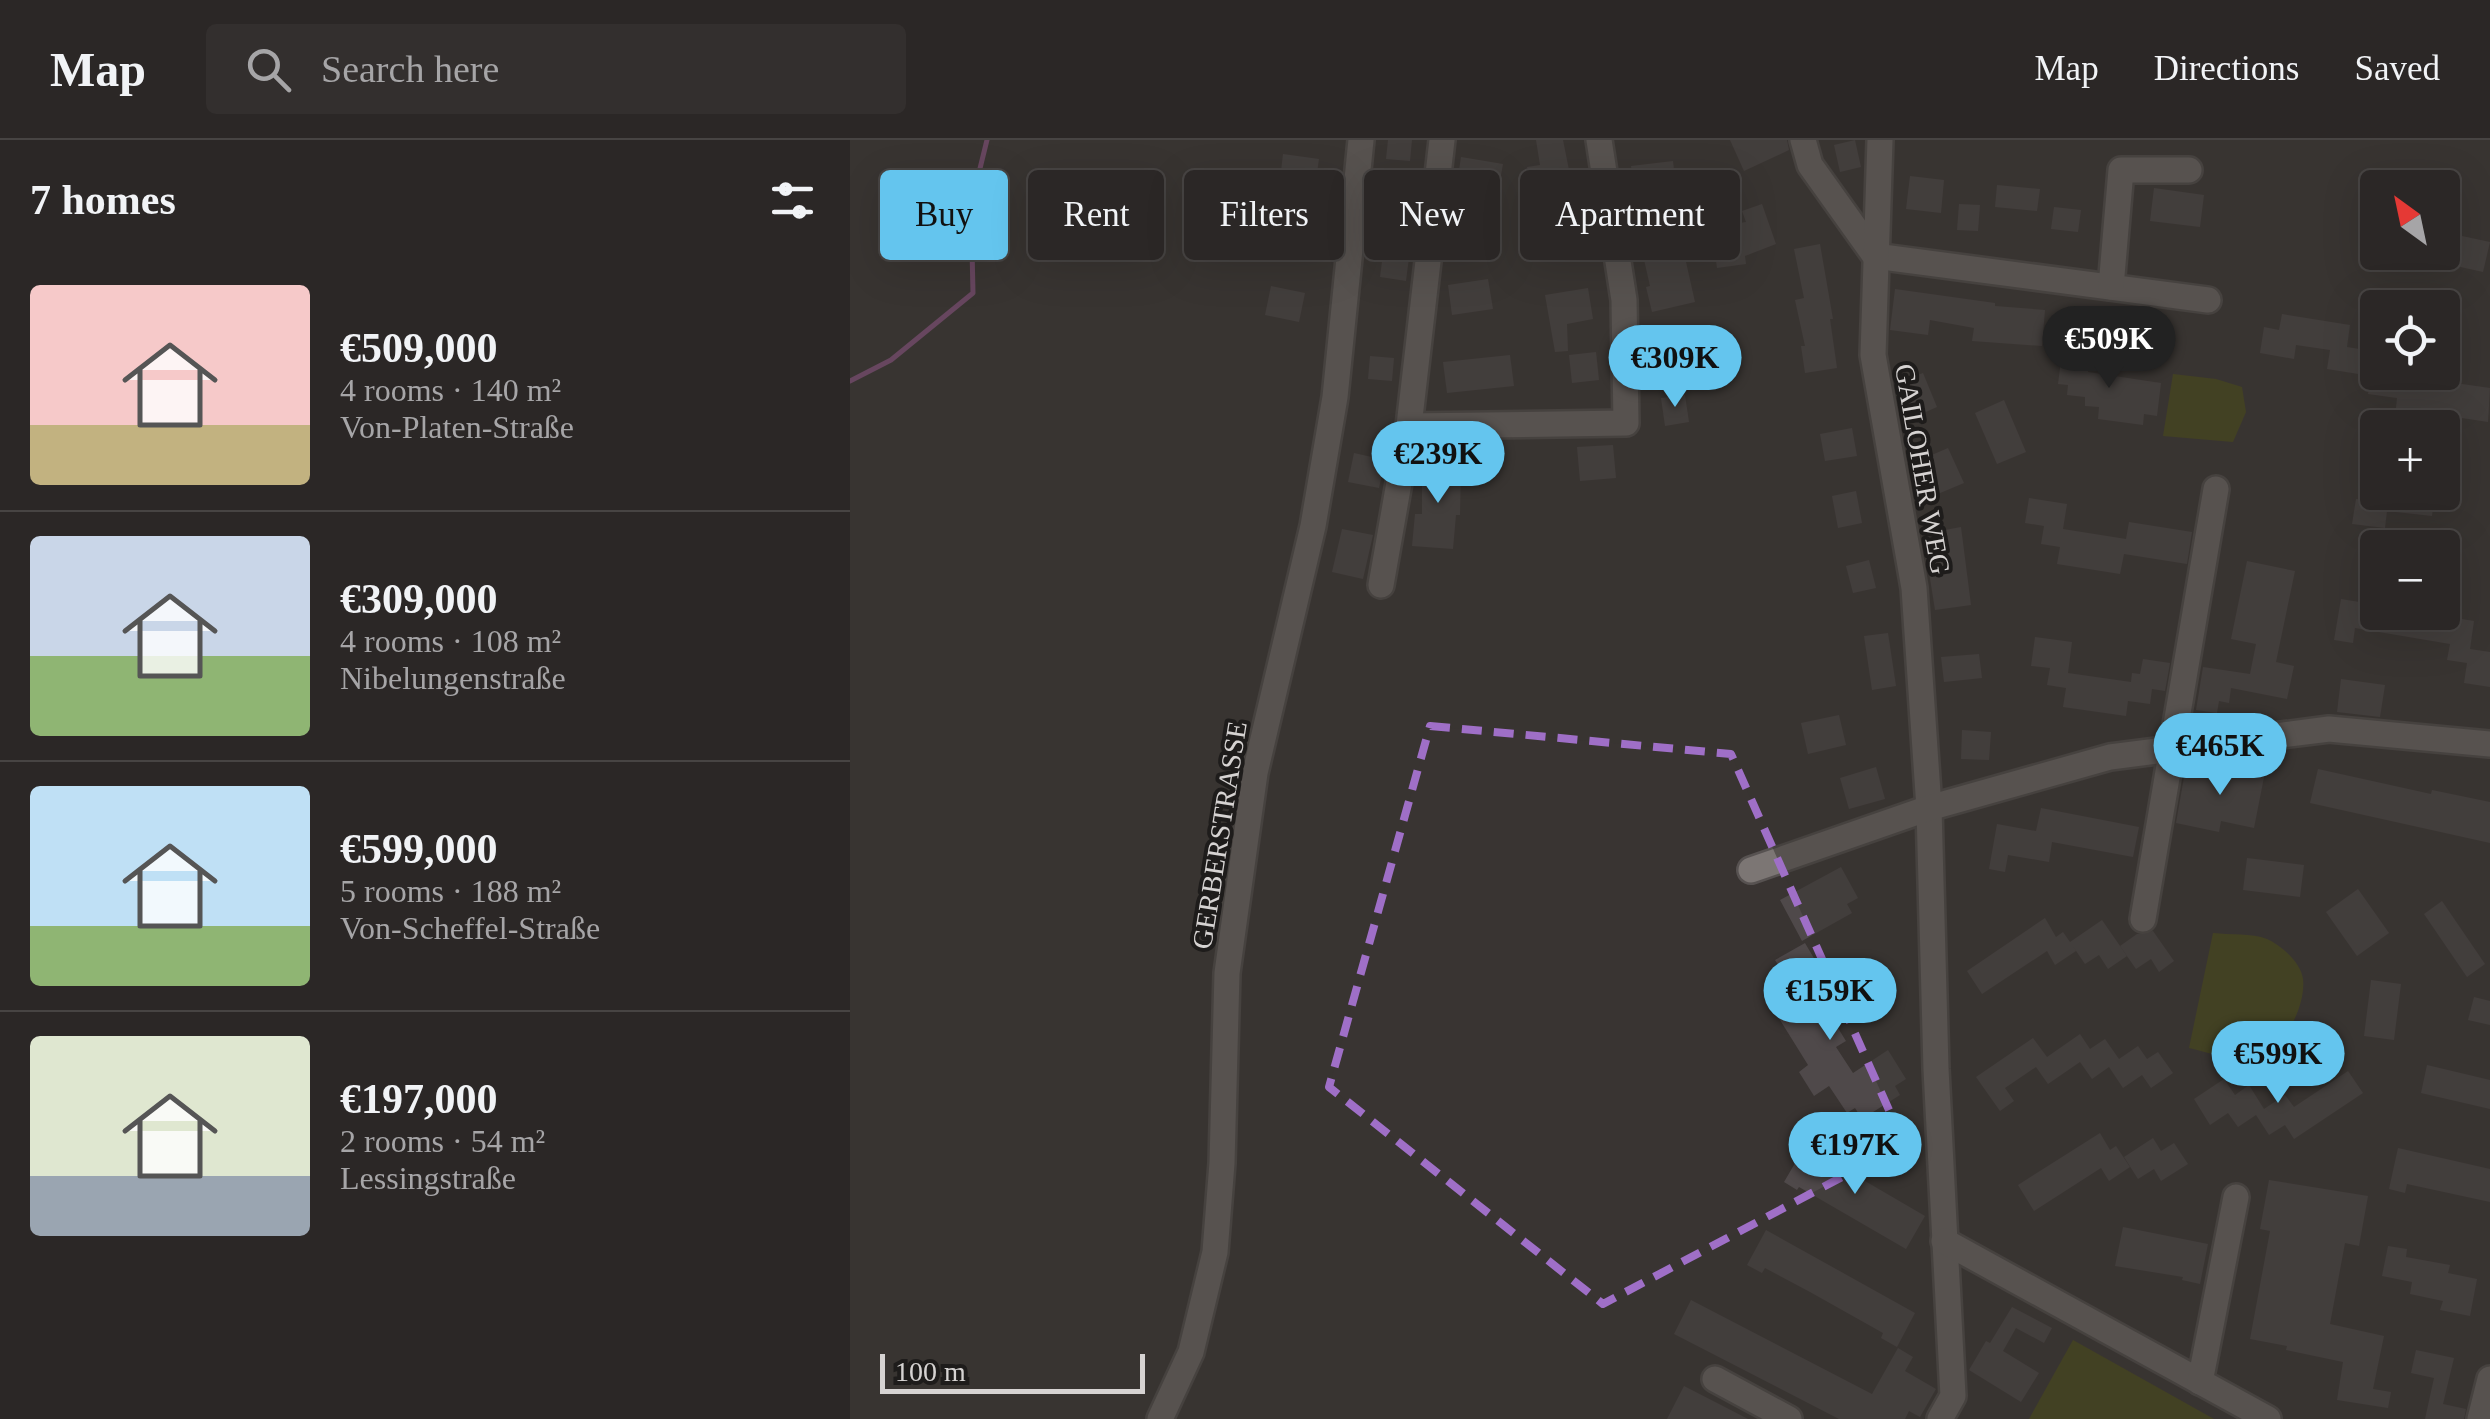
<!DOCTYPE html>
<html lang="en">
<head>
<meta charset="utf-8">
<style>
	:root { --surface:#2b2726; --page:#332f2e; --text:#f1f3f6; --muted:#a6a5a7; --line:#474443; --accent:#64c5ee }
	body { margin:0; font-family:Georgia,serif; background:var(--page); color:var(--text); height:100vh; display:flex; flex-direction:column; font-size:38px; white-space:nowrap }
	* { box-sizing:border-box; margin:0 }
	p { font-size:32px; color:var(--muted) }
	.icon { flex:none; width:55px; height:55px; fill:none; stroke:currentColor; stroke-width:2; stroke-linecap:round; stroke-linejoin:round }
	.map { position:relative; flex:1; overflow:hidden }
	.panel { display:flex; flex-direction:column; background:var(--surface); width:850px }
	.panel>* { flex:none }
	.banner { position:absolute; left:30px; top:30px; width:950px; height:90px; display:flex; gap:20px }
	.needle { width:65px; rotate:327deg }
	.buttons { position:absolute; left:1510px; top:30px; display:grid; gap:20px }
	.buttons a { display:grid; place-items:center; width:100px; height:100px; border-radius:10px; background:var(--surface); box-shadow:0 10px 40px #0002,0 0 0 2px var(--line); font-size:50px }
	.scale { position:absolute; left:30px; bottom:25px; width:265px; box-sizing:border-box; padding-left:10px; border:5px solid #d6d3d2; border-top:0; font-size:28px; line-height:35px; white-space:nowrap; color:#d6d3d2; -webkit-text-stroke:8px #1e1c1b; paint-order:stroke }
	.price { position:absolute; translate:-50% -85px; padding:0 22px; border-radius:35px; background:var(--accent); color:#111; font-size:32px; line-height:65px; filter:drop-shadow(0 2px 5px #0008) }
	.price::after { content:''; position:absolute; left:50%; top:60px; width:30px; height:22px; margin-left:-15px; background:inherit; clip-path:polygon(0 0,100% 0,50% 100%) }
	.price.selected { background:#222; color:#fff }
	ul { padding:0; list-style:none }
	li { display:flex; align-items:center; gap:30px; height:250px; padding:0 30px }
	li+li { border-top:2px solid var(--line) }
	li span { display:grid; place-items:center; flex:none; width:280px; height:200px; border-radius:10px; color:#555 }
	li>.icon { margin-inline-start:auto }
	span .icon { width:120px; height:120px; fill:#fffc; stroke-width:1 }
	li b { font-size:42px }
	h2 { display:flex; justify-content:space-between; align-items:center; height:120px; padding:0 30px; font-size:42px }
	.chip { padding:0 35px; border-radius:10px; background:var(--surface); box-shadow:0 10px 40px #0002,0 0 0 2px var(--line); font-size:35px; line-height:90px }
	.chip.selected { background:var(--accent); color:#111 }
	header { display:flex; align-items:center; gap:60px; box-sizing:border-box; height:140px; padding:0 50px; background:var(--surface); border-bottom:2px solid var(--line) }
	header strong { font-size:48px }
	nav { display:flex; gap:55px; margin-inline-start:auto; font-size:35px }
	.search { width:700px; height:90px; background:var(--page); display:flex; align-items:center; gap:25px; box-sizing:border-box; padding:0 35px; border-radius:10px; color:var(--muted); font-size:38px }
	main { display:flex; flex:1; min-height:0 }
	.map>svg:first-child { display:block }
	.green { fill:#4f5012 }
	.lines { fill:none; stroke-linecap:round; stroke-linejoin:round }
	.stream { stroke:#a05c97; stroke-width:5 }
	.building { fill:#4f494a }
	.minor-casing { stroke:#575251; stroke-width:30 }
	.minor { stroke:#7c7674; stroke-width:25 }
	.marked { fill:none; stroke:#9f6fc7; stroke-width:8; stroke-dasharray:20 12; stroke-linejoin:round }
	.labels { text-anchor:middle; stroke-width:8; stroke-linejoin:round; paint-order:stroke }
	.street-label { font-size:28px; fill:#d6d3d2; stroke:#1e1c1b }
</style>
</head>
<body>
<header>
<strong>Map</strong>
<div class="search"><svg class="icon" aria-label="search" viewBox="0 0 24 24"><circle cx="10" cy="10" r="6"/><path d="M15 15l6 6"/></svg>Search here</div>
<nav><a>Map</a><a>Directions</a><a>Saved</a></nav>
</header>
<main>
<section class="panel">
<h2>7 homes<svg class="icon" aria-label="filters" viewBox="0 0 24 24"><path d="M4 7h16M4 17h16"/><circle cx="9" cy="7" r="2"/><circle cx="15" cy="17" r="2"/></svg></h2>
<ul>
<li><span style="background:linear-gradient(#f6c9c9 70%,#c2b280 0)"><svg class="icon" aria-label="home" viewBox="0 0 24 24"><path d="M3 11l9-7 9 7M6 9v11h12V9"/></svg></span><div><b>€509,000</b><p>4 rooms · 140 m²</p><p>Von-Platen-Straße</p></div></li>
<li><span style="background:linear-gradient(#c9d6e8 60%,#8fb573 0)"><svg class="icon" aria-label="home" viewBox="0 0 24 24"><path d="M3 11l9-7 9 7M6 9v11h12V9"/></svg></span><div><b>€309,000</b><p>4 rooms · 108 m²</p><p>Nibelungenstraße</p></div></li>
<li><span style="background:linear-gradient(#bfe0f5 70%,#8fb573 0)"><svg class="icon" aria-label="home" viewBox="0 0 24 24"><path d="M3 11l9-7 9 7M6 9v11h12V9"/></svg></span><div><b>€599,000</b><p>5 rooms · 188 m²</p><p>Von-Scheffel-Straße</p></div></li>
<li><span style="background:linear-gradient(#dfe7d0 70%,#9aa5b1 0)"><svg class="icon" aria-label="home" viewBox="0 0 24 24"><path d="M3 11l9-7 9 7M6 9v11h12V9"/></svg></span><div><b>€197,000</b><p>2 rooms · 54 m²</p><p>Lessingstraße</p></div></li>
</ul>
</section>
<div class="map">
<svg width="1640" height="1279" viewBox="0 0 1640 1279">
	<rect width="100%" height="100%" fill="#393432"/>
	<g class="green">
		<path d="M1323 234 1366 239 1392 247 1396 272 1383 302 1313 296Z"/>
		<path d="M1363 793C1379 795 1402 793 1417 799 1431 805 1451 823 1453 839 1456 866 1435 907 1409 916 1386 923 1361 913 1339 908Z"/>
		<path d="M1223 1200 1364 1279H1179Z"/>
	</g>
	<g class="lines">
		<path class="stream" d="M0 241 41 220 123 153 121 65 137 0"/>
	</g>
	<g class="building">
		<path d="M538 0H562L560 21 536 19Z"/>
		<path d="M686 0H713L723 50 683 57 677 27 690 25Z"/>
		<path d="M880 0H937L939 10 894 31Z"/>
		<path d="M1005 0 1011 27 990 32 984 5Z"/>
		<path d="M433 14 469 19 455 113 422 109Z"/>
		<path d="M611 17 653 24 647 57 606 50Z"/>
		<path d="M823 21 827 57 837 91 896 82 892 71 912 64 926 104 895 116 896 124 867 128 864 106 834 113 845 162 802 172 796 147 800 146 788 93 813 87 805 54 784 56 781 26Z"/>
		<path d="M1060 36 1094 40 1091 73 1056 69Z"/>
		<path d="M1147 45 1190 49 1187 71 1145 67Z"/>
		<path d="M1304 48 1354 55 1350 87 1300 81Z"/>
		<path d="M1109 64 1130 65 1128 91 1107 90Z"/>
		<path d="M1204 67 1231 70 1228 92 1201 89Z"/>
		<path d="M639 75 644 109 605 115 600 82Z"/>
		<path d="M725 82 729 113 681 119 677 89Z"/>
		<path d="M536 91 562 94 556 141 530 137Z"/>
		<path d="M1612 96 1640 102 1633 132 1606 126Z"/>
		<path d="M970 104 983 179H980L987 228 955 233 951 206H955L945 160 954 158 944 109Z"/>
		<path d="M638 139 643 169 602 175 598 145Z"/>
		<path d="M421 146 455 153 449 182 415 175Z"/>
		<path d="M738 148 743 179 717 184 718 211 705 212 695 155Z"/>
		<path d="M1045 149 1145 163V166L1195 170 1192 206 1122 201 1124 188 1080 180 1078 195 1040 190Z"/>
		<path d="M1432 174 1500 185 1497 207 1528 212V232L1640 248 1638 282 1546 268 1547 258 1518 254 1521 236 1477 229 1480 210 1446 205 1444 219 1410 213 1414 187 1429 190Z"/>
		<path d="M850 195 853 221 808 227 804 202Z"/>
		<path d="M746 212 749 240 722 243 719 215Z"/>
		<path d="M1212 212 1240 216 1238 232 1311 243 1307 276 1294 274 1293 285 1248 279 1249 267 1235 266V257L1217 255 1218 245 1208 244Z"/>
		<path d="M660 215 664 246 597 253 593 222Z"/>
		<path d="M520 216 544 218 542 241 518 239Z"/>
		<path d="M1073 233 1087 267 1062 278 1047 243Z"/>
		<path d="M835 255 839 282 815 286 811 258Z"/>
		<path d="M1154 260 1176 312 1147 324 1125 273Z"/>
		<path d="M1002 288 1007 316 975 321 970 294Z"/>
		<path d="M763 305 766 338 730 341 727 307Z"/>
		<path d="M1098 308 1114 343 1083 356 1068 321Z"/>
		<path d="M504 313 535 320 529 348 498 342Z"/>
		<path d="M572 324H611L610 375H606L603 409 562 406 565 374H572Z"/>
		<path d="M1006 351 1012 383 988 388 982 356Z"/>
		<path d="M1524 352H1585L1582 376 1537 371 1535 388 1502 384 1506 359 1523 361Z"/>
		<path d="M1179 358 1217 364 1213 389 1276 399 1279 382 1342 392 1337 424 1274 414 1270 434 1207 424 1210 407 1191 404 1194 386 1175 383Z"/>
		<path d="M1111 387 1121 465 1085 470 1073 394Z"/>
		<path d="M492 389 523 395 513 439 482 432Z"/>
		<path d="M1019 420 1026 448 1003 453 996 426Z"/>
		<path d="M1397 421 1445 431 1426 522 1444 526 1437 559 1381 548 1379 563 1369 561 1367 573 1346 570 1353 527 1400 534 1406 504 1381 499Z"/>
		<path d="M1491 459 1528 465V472H1569L1624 481 1620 509 1640 512V547L1614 543 1617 523 1597 520 1600 504 1505 488 1503 503 1484 500Z"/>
		<path d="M1038 493 1046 546 1022 550 1014 496Z"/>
		<path d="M1185 497 1222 502 1218 533 1281 542 1282 533 1290 534 1293 519 1320 523 1315 551 1302 549 1300 564 1278 561 1276 576 1213 567 1216 548 1197 545 1200 528 1181 526Z"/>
		<path d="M1129 514 1132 538 1094 542 1091 517Z"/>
		<path d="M1491 539 1535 545 1530 577 1487 572Z"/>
		<path d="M989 575 996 605 958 614 951 583Z"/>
		<path d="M1112 590 1141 592 1139 620 1111 619Z"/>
		<path d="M1381 624 1415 632 1404 688 1371 681 1369 692 1326 683 1336 626 1379 635Z"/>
		<path d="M1026 627 1035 659 999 669 990 638Z"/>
		<path d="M1468 629 1581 654 1582 650 1640 662V703L1460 663Z"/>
		<path d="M1191 668 1289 687 1283 717 1202 702 1199 722 1158 715 1155 732 1139 729 1147 684 1186 691Z"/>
		<path d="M1397 718 1454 725 1450 757 1393 750Z"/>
		<path d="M991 727 1008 758 997 764 1002 773 952 801 930 760Z"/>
		<path d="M1508 749 1539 793 1507 816 1476 772Z"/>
		<path d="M1592 761 1635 824 1617 837 1574 774Z"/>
		<path d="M1195 778 1206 797 1213 792 1220 802 1252 780 1277 816 1258 829 1249 815 1235 824 1222 805 1226 811 1205 825 1197 811 1132 854 1117 831Z"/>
		<path d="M1303 791 1324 821 1309 832 1301 819 1286 829 1270 806 1287 794Z"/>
		<path d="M955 803 968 825 954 833 996 901 986 907 1003 933 1038 910 1056 939 1045 946 1050 955 1012 979 1005 968 997 973 979 946 964 956 949 932 958 925 925 872 939 863 923 835 931 830 925 820Z"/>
		<path d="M1521 840 1551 844 1544 900 1514 896Z"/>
		<path d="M1624 857 1640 861V885L1618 880Z"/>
		<path d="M1230 894 1240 909 1255 899 1269 919 1288 906 1297 919 1308 912 1323 933 1301 948 1292 935 1273 948 1259 927 1242 939 1230 922 1198 944 1186 927 1155 948 1164 961 1150 971 1126 937 1183 898 1197 917Z"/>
		<path d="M1577 925 1640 940V969L1571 953Z"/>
		<path d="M1498 931 1513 953 1444 999 1435 985 1419 995 1406 975 1388 987 1378 973 1360 985 1344 959 1374 939 1385 955 1399 945 1414 969 1435 955 1444 967Z"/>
		<path d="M1250 993 1260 1010 1266 1006 1280 1027 1259 1041 1251 1028 1184 1071 1168 1045Z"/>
		<path d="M1303 998 1311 1011 1324 1003 1338 1024 1311 1041 1304 1029 1288 1039 1274 1017Z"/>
		<path d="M955 1006 1075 1076 1056 1109 949 1047 947 1050 934 1042Z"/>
		<path d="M1548 1008 1640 1029V1062L1557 1044 1555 1053 1539 1049Z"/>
		<path d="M1419 1040 1518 1056 1509 1106 1495 1103 1480 1184 1534 1196 1523 1249 1541 1252 1538 1268 1487 1260 1493 1222 1436 1210 1437 1206 1400 1199 1420 1091 1410 1089Z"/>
		<path d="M1273 1087 1358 1104 1350 1144 1332 1140 1333 1137 1265 1126Z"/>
		<path d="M916 1090 1065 1173 1047 1207 1031 1198 1033 1193 960 1152 915 1128 912 1133 897 1125Z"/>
		<path d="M1538 1106 1557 1109 1556 1117 1600 1125 1598 1133 1627 1139 1620 1176 1590 1170 1593 1161 1560 1154 1562 1142 1532 1136Z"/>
		<path d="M841 1160 1022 1254 1048 1208 1063 1217 1055 1231 1086 1249 1070 1277 1059 1271 1055 1279H989L824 1194Z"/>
		<path d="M1162 1167 1202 1188 1194 1203 1166 1188 1153 1211 1189 1233 1171 1262 1119 1230 1136 1201 1140 1203Z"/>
		<path d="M1566 1210 1604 1218 1593 1264 1616 1269 1614 1279H1575L1584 1238 1561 1233Z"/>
		<path d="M834 1246 871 1265 898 1279H817Z"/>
	</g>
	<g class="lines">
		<defs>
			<g id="minor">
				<path d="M953 0 960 25 1025 116 1358 160"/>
				<path d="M1030 0 1023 215 1064 448 1079 668 1086 929 1103 1256 1090 1279"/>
				<path d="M1261 147 1271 30H1339"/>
				<path d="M559 286 776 283 774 160 749 0"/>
				<path d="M531 445 559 286 592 0"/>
				<path d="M901 730 1079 668 1260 617 1479 589 1640 604"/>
				<path d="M1293 779 1366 349"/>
				<path d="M1094 1101 1418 1279"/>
				<path d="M865 1239 939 1279"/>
				<path d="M1350 1242 1386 1057"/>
				<path d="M310 1279 341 1212 365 1112 372 1023 377 833 405 633 463 386 485 257 511 0"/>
				<path d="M1630 1279 1640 1239"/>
			</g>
		</defs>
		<use href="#minor" class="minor-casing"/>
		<use href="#minor" class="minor"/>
	</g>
	<path d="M0 0H1640V1279H0ZM580 586 881 614 1054 1004 753 1164 479 947Z" fill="#393432" fill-opacity=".55" fill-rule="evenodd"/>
	<path class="marked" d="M580 586 881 614 1054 1004 753 1164 479 947Z"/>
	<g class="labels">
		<g class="street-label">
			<text transform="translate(1073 329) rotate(80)" y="10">GAILOHER WEG</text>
			<text transform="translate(369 695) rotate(-81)" y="10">GERBERSTRASSE</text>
		</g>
	</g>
</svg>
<div class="buttons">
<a><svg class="needle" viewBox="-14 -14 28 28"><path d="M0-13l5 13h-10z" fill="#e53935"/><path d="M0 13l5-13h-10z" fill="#a6a5a7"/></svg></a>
<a><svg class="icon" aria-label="locate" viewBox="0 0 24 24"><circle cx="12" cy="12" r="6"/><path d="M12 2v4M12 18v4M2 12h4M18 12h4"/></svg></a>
<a>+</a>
<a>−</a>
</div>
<div class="scale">100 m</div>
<b class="price selected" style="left:1259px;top:251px">€509K</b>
<b class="price" style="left:825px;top:270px">€309K</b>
<b class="price" style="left:588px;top:366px">€239K</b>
<b class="price" style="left:1370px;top:658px">€465K</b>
<b class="price" style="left:980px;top:903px">€159K</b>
<b class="price" style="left:1428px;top:966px">€599K</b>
<b class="price" style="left:1005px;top:1057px">€197K</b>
<div class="banner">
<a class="chip selected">Buy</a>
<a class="chip">Rent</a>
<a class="chip">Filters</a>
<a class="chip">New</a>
<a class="chip">Apartment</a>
</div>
</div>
</main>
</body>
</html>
